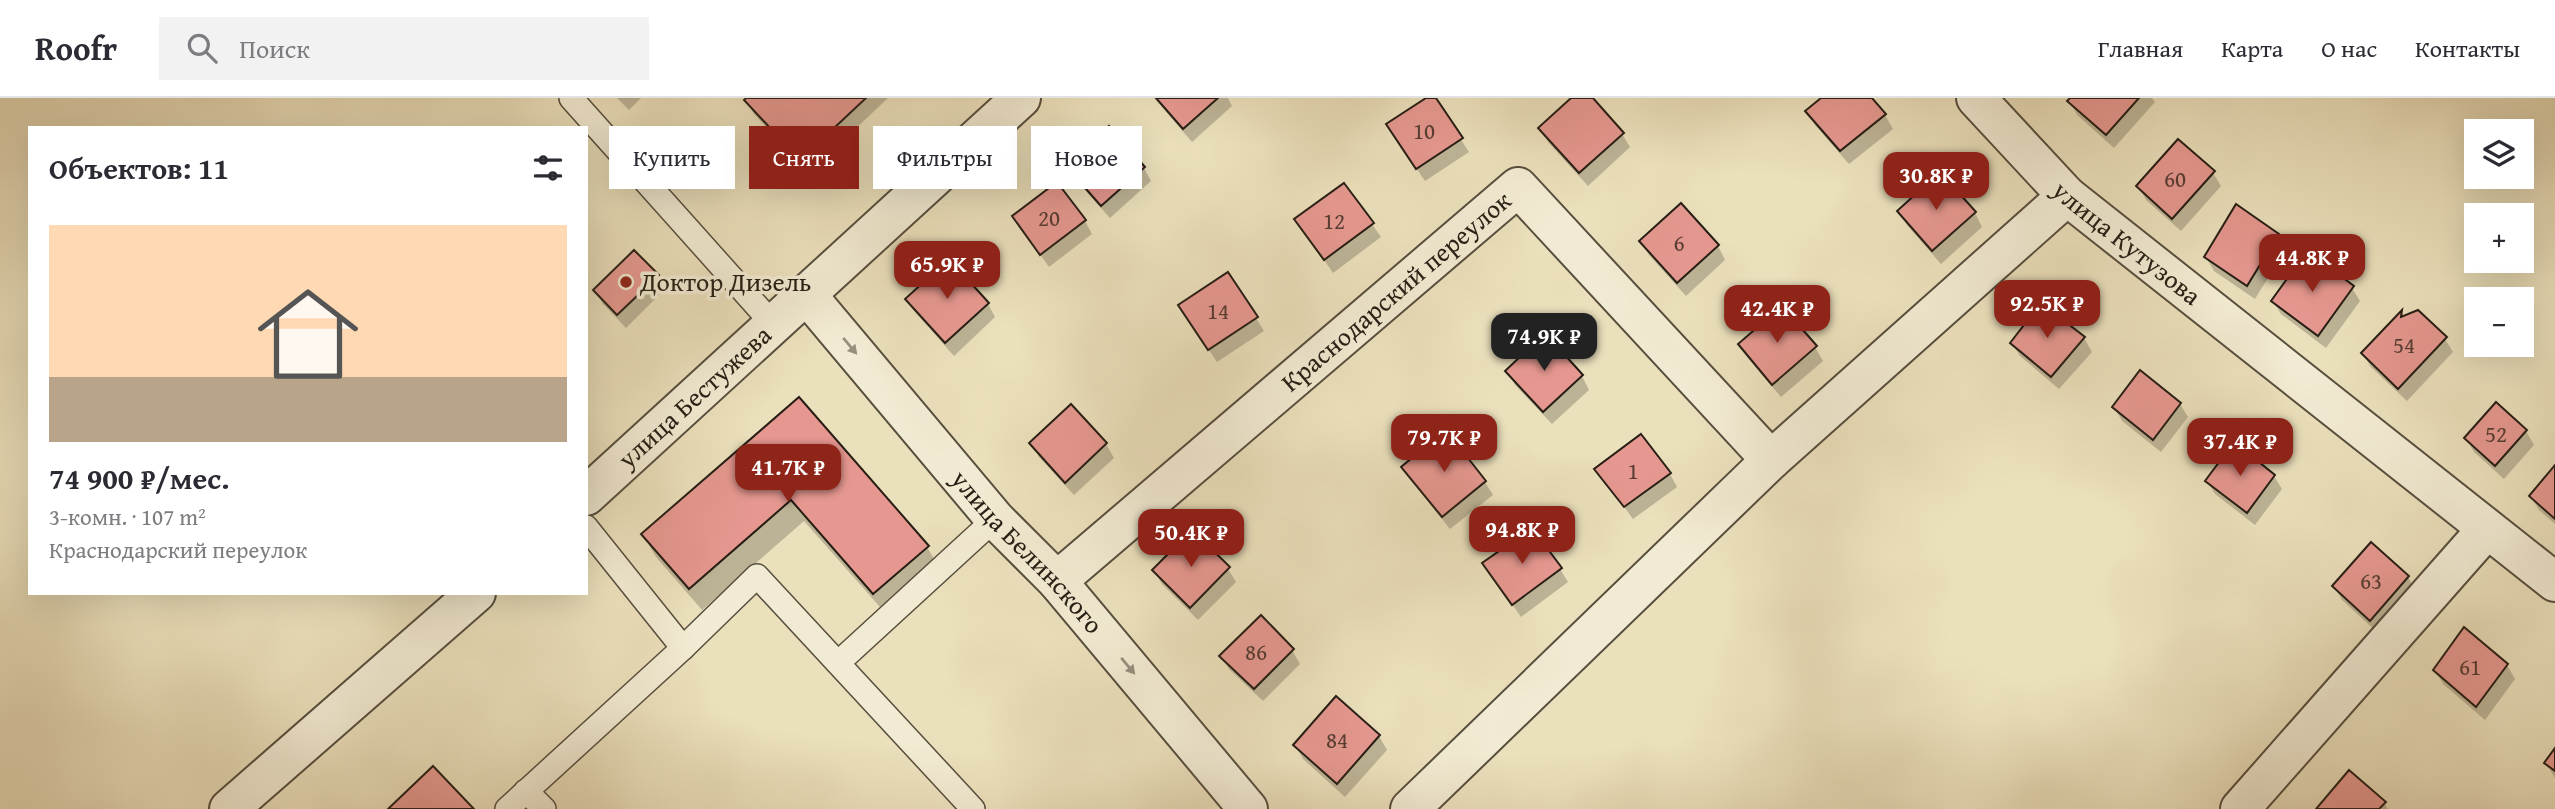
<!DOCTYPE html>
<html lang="ru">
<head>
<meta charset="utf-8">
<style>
	:root { --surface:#fff; --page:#f2f2f3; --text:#2b2b33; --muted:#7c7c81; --line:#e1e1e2; --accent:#8f2418 }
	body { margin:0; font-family:"Gentium Book Plus",serif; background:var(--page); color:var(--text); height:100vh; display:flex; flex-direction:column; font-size:26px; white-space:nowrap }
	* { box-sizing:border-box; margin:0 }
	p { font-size:23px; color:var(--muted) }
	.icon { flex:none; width:38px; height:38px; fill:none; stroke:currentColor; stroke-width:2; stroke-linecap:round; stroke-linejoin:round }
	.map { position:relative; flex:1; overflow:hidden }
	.details { position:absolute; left:28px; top:28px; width:560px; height:469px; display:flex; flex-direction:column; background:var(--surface); border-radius:0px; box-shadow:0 7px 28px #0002 }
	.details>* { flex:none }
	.banner { position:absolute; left:609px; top:28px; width:665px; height:63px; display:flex; gap:14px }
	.buttons { position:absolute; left:2464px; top:21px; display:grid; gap:14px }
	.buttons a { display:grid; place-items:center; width:70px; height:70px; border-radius:0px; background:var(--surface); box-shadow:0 7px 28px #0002; font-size:35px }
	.price { position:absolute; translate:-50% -60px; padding:0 16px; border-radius:14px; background:var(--accent); color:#fff; font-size:23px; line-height:46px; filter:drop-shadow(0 2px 4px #0008) }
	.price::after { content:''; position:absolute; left:50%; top:42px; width:21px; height:16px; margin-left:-10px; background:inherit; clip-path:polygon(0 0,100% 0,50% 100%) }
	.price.on { background:#222; color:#fff }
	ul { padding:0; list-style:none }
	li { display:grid; align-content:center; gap:14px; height:371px; padding:0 21px }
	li+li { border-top:2px solid var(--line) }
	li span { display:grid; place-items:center; height:217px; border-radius:0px; color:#555 }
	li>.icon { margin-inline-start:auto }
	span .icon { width:126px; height:126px; fill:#fffc; stroke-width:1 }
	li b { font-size:30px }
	h2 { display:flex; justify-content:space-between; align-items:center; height:84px; padding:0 21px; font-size:30px }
	.tag { padding:0 24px; border-radius:0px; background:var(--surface); box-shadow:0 7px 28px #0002; font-size:24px; line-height:63px }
	.tag.on { background:var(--accent); color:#fff }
	header { display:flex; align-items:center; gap:42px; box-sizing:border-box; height:98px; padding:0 35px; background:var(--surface); border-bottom:2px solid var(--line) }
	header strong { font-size:33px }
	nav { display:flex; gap:38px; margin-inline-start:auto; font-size:24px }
	.search { width:490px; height:63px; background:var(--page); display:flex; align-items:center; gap:18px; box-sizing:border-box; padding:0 24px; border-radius:0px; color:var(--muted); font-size:26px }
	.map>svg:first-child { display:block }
	.shadow { fill:#0003 }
	.building { fill:#e69890; stroke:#261e14; stroke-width:2 }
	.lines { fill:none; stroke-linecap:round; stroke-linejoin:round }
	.service-casing { stroke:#574e3e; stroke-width:26 }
	.minor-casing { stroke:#574e3e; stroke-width:42 }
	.tertiary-casing { stroke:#574e3e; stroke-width:42 }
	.service { stroke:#f2ebd3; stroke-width:23 }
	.minor { stroke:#f2ebd3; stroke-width:38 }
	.tertiary { stroke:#f2ebd3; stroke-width:38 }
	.oneway { fill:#968f7d }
	.poi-dot { fill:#8f2418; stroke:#f2ebd3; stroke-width:2.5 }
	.labels { text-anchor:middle; stroke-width:7; stroke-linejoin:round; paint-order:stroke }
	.number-label { font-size:23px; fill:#563c33 }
	.street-label { font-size:26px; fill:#261e14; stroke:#f2ebd3 }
	.poi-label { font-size:26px; fill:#261e14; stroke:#f2ebd3; text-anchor:start }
</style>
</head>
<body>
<header>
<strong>Roofr</strong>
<div class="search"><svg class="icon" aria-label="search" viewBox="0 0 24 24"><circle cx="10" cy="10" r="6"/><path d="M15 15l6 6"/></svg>Поиск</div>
<nav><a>Главная</a><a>Карта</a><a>О нас</a><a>Контакты</a></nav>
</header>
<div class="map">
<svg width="2555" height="711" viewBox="0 0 2555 711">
	<rect width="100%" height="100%" fill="#ebe0bc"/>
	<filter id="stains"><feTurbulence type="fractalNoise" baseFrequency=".00286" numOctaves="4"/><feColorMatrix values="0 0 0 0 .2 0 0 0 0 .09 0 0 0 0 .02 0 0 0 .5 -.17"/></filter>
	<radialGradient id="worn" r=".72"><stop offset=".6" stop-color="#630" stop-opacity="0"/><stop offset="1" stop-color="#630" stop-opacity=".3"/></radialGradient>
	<g class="shadow">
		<path d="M617 0H641L629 12Z"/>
		<path d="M748 0H888L809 75 754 16 746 2Z"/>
		<path d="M1154 0H1228L1232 8 1192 44Z"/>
		<path d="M1429 0H1434L1469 54 1425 83 1396 40Z"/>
		<path d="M1574 0H1591L1622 36 1630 49 1588 88 1548 44 1540 30Z"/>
		<path d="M1824 0H1870L1885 17 1893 31 1849 66 1815 27 1807 13Z"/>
		<path d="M2072 0H2152L2155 4 2114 50 2077 17 2070 3Z"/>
		<path d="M1067 67 1144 70 1151 83 1110 120 1075 81Z"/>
		<path d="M2213 75 2221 88 2181 133 2146 102 2138 88Z"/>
		<path d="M1940 77 1975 115 1982 129 1941 166 1907 127 1899 114Z"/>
		<path d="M1344 87 1381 139 1333 175 1296 121Z"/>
		<path d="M1014 119 1085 123 1092 136 1049 169Z"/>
		<path d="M2278 137 2286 151 2255 201 2214 173 2206 159Z"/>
		<path d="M1641 143 1718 148 1725 162 1686 198 1649 157Z"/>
		<path d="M657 178 665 191 626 230 603 206 595 192Z"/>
		<path d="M2352 190 2360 203 2326 250 2281 216 2273 203Z"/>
		<path d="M907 201 988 206 995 219 954 258 915 214Z"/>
		<path d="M2401 214 2405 220 2445 241 2453 254 2407 303 2371 269 2363 256Z"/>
		<path d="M1256 220 1264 233 1217 264 1188 221Z"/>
		<path d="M2084 240 2092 254 2059 291 2020 258 2012 245Z"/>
		<path d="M1740 246 1815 249 1823 263 1781 299 1748 260Z"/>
		<path d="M1508 273 1582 278 1589 292 1552 326 1515 287Z"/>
		<path d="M799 301 927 449 940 471 887 517 804 423 702 512 656 459 643 437Z"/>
		<path d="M2180 306 2188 319 2161 354 2122 323 2114 309Z"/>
		<path d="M1071 309 1106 346 1114 360 1074 397 1039 359 1032 346Z"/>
		<path d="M2526 333 2534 347 2504 381 2474 354 2466 340Z"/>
		<path d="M1404 369 1485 384 1493 397 1450 431 1411 382Z"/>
		<path d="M2555 370V426L2539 412 2531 399Z"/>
		<path d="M1597 371 1670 376 1677 389 1633 421Z"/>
		<path d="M2274 378 2282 391 2255 427 2215 396 2207 383Z"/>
		<path d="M2371 447 2408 479 2416 493 2378 535 2342 502 2334 488Z"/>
		<path d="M1484 466 1560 471 1568 484 1521 519Z"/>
		<path d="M1228 471 1236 484 1198 522 1162 486 1154 472Z"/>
		<path d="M1292 552 1300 566 1263 603 1229 571 1221 558Z"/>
		<path d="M2507 567 2515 581 2485 622 2443 586 2435 572Z"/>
		<path d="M1336 601 1379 638 1387 652 1345 699 1303 661 1295 647Z"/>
		<path d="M2555 653V680L2546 665Z"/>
		<path d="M2384 705 2388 711H2318Z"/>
	</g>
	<g class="building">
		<path d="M746 0H866L800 62 744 2Z"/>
		<path d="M1156 0H1218L1183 31Z"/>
		<path d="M1426 0H1436L1463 40 1416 71 1386 26Z"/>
		<path d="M1571 0H1593L1624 35 1579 75 1538 30Z"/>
		<path d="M1821 0H1872L1886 16 1840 53 1805 13Z"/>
		<path d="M2070 0H2139L2106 37 2067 3Z"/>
		<path d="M1109 28 1145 69 1101 108 1065 67Z"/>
		<path d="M2178 41 2215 73 2172 121 2136 88Z"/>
		<path d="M1940 74 1976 114 1932 153 1897 113Z"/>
		<path d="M1057 84 1086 122 1040 157 1012 118Z"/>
		<path d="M1344 85 1374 125 1324 162 1294 121Z"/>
		<path d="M1681 105 1719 147 1677 185 1639 143Z"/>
		<path d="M2236 106 2279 136 2247 188 2204 159Z"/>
		<path d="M634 152 659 177 617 217 593 192Z"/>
		<path d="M2307 153 2354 188 2318 238 2271 203Z"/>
		<path d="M949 161 989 205 945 245 905 201Z"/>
		<path d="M1228 174 1258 219 1208 252 1178 207Z"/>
		<path d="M2041 205 2085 239 2051 279 2010 245Z"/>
		<path d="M1782 208 1817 248 1772 287 1738 246Z"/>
		<path d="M2402 212 2401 219 2418 212 2447 239 2398 291 2361 255Z"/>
		<path d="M1545 235 1583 277 1543 314 1505 273Z"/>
		<path d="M2140 272 2181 305 2153 342 2112 309Z"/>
		<path d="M799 299 929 448 873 496 791 402 689 491 641 436Z"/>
		<path d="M2496 304 2527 332 2495 368 2464 340Z"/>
		<path d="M1071 306 1107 345 1065 385 1029 345Z"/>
		<path d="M1446 332 1486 383 1442 419 1401 369Z"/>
		<path d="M1641 336 1671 375 1624 409 1594 371Z"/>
		<path d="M2234 344 2275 377 2247 415 2205 383Z"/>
		<path d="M2555 367V421L2529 398Z"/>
		<path d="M1532 430 1562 470 1512 507 1482 465Z"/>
		<path d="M1192 432 1230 469 1190 510 1152 472Z"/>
		<path d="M2371 444 2409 478 2370 523 2332 488Z"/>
		<path d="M1261 517 1294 551 1254 591 1219 558Z"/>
		<path d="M2464 529 2508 566 2476 609 2433 572Z"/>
		<path d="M1336 598 1380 637 1337 686 1293 647Z"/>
		<path d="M2555 650V673L2544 665Z"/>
		<path d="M433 668 474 711H388Z"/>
		<path d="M2349 672 2386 704 2379 711H2316Z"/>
	</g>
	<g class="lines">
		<defs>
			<g id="service">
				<path d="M571 0 773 226"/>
				<path d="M586 429 683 550"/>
				<path d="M839 564 995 421"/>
				<path d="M526 693 544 711"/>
				<path d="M507 711 683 550 757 478 973 711"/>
			</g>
			<g id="minor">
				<path id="s1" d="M1976 0 2067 98 2555 484"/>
				<path id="s2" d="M806 196 995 421 1057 483 1248 711"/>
				<path id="s3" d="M1057 483 1518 89 1771 362 2067 98"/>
				<path d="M1410 711 1771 362"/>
				<path d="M2240 711 2487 431"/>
			</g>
			<g id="tertiary">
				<path id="s4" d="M586 398 1021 0"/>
				<path d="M229 711 476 495"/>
			</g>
		</defs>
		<use href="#service" class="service-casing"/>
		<use href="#minor" class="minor-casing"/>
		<use href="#tertiary" class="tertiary-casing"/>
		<use href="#service" class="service"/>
		<use href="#minor" class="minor"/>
		<use href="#tertiary" class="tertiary"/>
	</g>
	<defs><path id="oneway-solid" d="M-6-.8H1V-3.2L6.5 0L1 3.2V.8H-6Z" transform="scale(1.75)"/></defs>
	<g class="oneway">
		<use href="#oneway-solid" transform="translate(850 248) rotate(50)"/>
		<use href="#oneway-solid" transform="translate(1128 568) rotate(50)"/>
	</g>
	<circle class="poi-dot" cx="626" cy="184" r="7"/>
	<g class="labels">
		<g class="number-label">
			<text x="1424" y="41">10</text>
			<text x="2175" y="89">60</text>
			<text x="1049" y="128">20</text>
			<text x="1334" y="131">12</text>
			<text x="1679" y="153">6</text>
			<text x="1218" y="221">14</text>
			<text x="2404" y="255">54</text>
			<text x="2496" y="344">52</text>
			<text x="1633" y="381">1</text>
			<text x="2371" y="491">63</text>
			<text x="1256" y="562">86</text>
			<text x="2470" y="577">61</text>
			<text x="1337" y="650">84</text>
		</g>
		<g class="street-label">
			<text dy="9" stroke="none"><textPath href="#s1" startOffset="210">улица Кутузова</textPath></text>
			<text dy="9" stroke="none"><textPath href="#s3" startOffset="446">Краснодарский переулок</textPath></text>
			<text dy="9" stroke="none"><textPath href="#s4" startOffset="147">улица Бестужева</textPath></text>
			<text dy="9" stroke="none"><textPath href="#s2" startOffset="340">улица Белинского</textPath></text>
		</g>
		<g class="poi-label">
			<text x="640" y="193">Доктор Дизель</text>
		</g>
	</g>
	<rect width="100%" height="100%" filter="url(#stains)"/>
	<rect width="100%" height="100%" fill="url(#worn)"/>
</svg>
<div class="buttons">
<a><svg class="icon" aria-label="layers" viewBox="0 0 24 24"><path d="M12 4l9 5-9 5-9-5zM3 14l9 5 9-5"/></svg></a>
<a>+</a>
<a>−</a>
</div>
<b class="price" style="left:1936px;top:114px">30.8K ₽</b>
<b class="price" style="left:2312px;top:196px">44.8K ₽</b>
<b class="price" style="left:947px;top:203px">65.9K ₽</b>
<b class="price" style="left:2047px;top:242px">92.5K ₽</b>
<b class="price" style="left:1777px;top:247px">42.4K ₽</b>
<b class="price on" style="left:1544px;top:275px">74.9K ₽</b>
<b class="price" style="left:1444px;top:376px">79.7K ₽</b>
<b class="price" style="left:2240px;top:380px">37.4K ₽</b>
<b class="price" style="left:788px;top:406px">41.7K ₽</b>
<b class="price" style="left:1522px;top:468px">94.8K ₽</b>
<b class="price" style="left:1191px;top:471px">50.4K ₽</b>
<div class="banner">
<a class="tag">Купить</a>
<a class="tag on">Снять</a>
<a class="tag">Фильтры</a>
<a class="tag">Новое</a>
</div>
<section class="details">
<h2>Объектов: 11<svg class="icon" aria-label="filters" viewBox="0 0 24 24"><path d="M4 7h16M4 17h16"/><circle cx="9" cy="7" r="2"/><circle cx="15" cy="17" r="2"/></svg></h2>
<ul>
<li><span style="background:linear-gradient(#ffd9b3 70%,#b9a48a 0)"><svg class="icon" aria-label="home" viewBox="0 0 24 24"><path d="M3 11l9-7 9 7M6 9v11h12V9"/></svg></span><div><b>74 900 ₽/мес.</b><p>3-комн. · 107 m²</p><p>Краснодарский переулок</p></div></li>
</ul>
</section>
</div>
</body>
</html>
